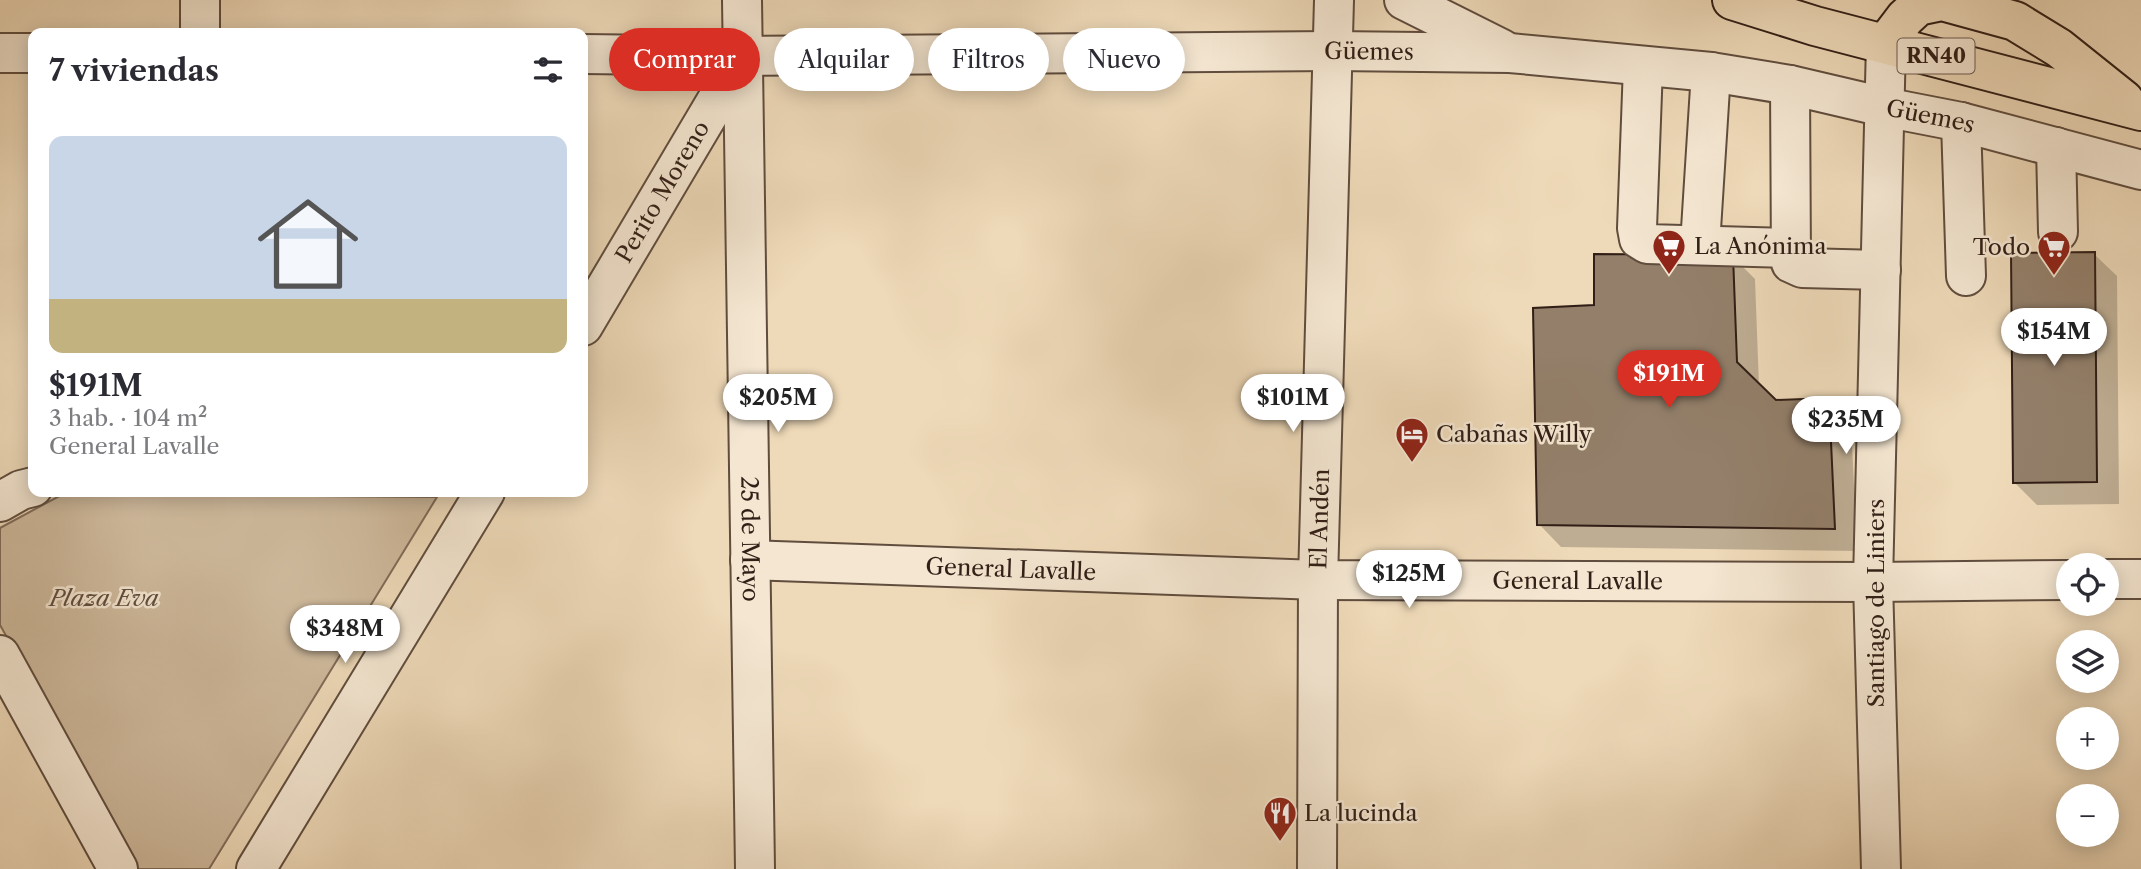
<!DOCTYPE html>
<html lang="es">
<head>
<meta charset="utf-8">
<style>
	:root { --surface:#fff; --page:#f7f7f7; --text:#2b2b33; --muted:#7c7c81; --accent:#d93025 }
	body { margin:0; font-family:"Libre Caslon Text",serif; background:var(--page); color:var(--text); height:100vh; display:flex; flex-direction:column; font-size:26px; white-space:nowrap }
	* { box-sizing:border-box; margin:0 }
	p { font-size:23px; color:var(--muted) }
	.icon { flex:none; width:38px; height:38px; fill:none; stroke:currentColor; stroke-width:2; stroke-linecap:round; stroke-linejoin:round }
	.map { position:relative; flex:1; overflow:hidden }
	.side { position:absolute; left:28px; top:28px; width:560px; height:469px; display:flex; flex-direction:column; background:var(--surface); border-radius:14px; box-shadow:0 4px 18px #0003 }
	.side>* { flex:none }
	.hud { position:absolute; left:609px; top:28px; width:665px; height:63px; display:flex; gap:14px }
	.controls { position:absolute; left:2056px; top:553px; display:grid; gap:14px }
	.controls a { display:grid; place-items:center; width:63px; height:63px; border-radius:50%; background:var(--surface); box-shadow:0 4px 18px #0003; font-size:35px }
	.price { position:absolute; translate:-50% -60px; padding:0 16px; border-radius:24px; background:#fff; color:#222; font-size:23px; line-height:46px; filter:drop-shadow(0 2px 4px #0008) }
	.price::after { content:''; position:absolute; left:50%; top:42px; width:21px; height:16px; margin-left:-10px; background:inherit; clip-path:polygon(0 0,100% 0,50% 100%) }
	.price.selected { background:var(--accent); color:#fff }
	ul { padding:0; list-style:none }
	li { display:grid; align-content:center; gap:14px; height:371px; padding:0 21px }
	li span { display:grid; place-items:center; height:217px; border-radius:14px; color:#555 }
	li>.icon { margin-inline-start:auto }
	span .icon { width:126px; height:126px; fill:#fffc; stroke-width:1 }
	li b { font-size:30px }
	h2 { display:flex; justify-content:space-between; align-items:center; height:84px; padding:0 21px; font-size:30px }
	.pill { padding:0 24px; border-radius:32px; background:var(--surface); box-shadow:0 4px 18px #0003; font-size:24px; line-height:63px }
	.pill.selected { background:var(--accent); color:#fff }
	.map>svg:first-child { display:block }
	.green { fill:#ceb99c; stroke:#806c59; stroke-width:2 }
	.shadow { fill:#0003 }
	.building { fill:#937f6a; stroke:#311e16; stroke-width:2 }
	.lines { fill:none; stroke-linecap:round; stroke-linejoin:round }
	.minor-casing { stroke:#604d3e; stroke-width:42 }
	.highway-casing { stroke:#311e16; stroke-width:42 }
	.minor { stroke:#f4e6d1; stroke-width:38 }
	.highway { stroke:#eed9b8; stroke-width:38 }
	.labels { text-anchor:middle; stroke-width:5; stroke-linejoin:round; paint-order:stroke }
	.shield { fill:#f4e6d1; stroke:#6c5a4e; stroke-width:2 }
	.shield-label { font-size:21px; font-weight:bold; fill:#311e16 }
	.street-label { font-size:23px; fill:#311e16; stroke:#f4e6d1 }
	.poi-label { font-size:23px; fill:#311e16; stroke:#f4e6d1; text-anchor:start }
	.park-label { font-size:23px; font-style:italic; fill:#604c3e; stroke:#f4e6d1 }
</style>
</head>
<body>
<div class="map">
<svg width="2141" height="869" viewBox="0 0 2141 869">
	<rect width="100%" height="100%" fill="#eed9b8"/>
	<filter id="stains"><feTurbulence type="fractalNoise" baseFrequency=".00286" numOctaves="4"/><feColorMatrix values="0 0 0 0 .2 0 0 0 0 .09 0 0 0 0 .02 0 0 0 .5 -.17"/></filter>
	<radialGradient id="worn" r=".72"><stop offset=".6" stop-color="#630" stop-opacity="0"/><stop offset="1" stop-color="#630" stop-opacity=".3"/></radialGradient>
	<path class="green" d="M63 494 437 497 209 869H137L0 625V528Z"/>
	<g class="shadow">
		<path d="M2094 254 2117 276 2119 504 2037 505 2015 483Z"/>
		<path d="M1733 257 1755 279 1759 386 1775 401 1829 399 1851 422 1857 551 1561 547 1539 524 1596 307Z"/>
	</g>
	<g class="building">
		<path d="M2095 252 2097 482 2013 483 2011 253Z"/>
		<path d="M1594 254 1733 255 1737 362 1776 400 1829 398 1835 529 1537 525 1533 308 1594 305Z"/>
	</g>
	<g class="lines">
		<defs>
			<g id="minor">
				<path d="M200 0V33"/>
				<path id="s1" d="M742 0 755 869"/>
				<path d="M1404 0 1502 49"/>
				<path d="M0 53H33"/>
				<path id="s2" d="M583 54 743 56 1333 51 1510 53 1711 72 1790 85 1884 107 1961 122 2141 170"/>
				<path d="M1643 66 1637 228 1639 239 1647 244 1789 248"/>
				<path d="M1790 85 1791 263 1802 268 1881 270"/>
				<path d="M1961 122 1966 276"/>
				<path d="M2056 147 2058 232"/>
				<path d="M1700 245 1711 72"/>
				<path id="s3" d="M583 326 743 56"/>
				<path d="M0 502 21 490 33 487"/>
				<path id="s4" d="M750 560 1318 580 1873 582 2068 580"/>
				<path d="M2107 579H2141"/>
				<path d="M0 655 118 869"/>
				<path d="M256 869 485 492"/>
				<path id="s5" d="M1317 869 1318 580 1334 0"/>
				<path d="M1881 869 1873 582 1886 43"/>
			</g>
			<g id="highway">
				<path d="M1732 0 1815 26 2141 111"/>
				<path d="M1886 43 1905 18 1918 6 1942 1 2015 21 2059 48 2124 100"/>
			</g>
		</defs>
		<use href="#minor" class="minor-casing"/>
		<use href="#highway" class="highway-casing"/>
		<use href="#minor" class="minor"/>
		<use href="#highway" class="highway"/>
	</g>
	<defs>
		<symbol id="supermarket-pin" viewBox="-11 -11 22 30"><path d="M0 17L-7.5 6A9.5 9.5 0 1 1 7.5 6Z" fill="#8f2418" stroke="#f4e6d1"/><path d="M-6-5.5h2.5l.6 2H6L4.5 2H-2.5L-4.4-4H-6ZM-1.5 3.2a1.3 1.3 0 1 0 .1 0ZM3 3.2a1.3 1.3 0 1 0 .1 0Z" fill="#fff"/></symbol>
		<symbol id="hotel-pin" viewBox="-11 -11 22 30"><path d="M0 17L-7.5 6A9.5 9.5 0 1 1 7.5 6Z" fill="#8f2418" stroke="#f4e6d1"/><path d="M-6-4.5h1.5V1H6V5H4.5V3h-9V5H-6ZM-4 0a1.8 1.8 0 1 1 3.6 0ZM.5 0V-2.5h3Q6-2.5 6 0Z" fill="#fff"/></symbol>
		<symbol id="restaurant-pin" viewBox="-11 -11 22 30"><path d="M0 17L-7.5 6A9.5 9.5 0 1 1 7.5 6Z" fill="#8f2418" stroke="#f4e6d1"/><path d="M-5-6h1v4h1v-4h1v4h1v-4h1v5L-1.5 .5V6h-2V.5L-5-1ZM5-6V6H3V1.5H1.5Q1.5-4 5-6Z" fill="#fff"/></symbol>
	</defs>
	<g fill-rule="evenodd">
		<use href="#supermarket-pin" x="1650" y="227" width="38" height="52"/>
		<use href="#supermarket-pin" x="2035" y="228" width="38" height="52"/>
		<use href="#hotel-pin" x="1393" y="415" width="38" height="52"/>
		<use href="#restaurant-pin" x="1261" y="794" width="38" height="52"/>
	</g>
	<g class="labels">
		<rect class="shield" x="1897.5" y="38.5" width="77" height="35" rx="5"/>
		<g class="shield-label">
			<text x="1936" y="63">RN40</text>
		</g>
		<g class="street-label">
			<text dy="8" stroke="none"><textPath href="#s2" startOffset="786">Güemes</textPath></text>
			<text dy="8" stroke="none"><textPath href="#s2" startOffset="1353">Güemes</textPath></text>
			<text dy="8" stroke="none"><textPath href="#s3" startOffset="156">Perito Moreno</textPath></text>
			<text dy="8" stroke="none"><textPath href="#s5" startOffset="350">El Andén</textPath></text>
			<text dy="8" stroke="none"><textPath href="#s1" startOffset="539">25 de Mayo</textPath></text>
			<text dy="8" stroke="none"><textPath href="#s4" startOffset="261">General Lavalle</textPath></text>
			<text dy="8" stroke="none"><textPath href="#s4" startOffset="828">General Lavalle</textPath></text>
			<text transform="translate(1876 603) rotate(-90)" y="8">Santiago de Liniers</text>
		</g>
		<g class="poi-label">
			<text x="1694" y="254">La Anónima</text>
			<text x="2030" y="255" text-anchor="end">Todo</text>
			<text x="1436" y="442">Cabañas Willy</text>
			<text x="1304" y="821">La lucinda</text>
		</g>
		<g class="park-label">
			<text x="104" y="606">Plaza Eva</text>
		</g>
	</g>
	<rect width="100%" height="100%" filter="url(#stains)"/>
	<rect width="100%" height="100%" fill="url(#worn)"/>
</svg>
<div class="controls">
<a><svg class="icon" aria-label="locate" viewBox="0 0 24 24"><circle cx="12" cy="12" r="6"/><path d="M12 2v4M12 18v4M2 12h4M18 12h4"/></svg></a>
<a><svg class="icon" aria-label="layers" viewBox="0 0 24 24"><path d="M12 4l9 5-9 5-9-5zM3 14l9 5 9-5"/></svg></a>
<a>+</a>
<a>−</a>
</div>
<b class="price" style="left:2054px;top:368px">$154M</b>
<b class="price selected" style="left:1669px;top:410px">$191M</b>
<b class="price" style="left:778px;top:434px">$205M</b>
<b class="price" style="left:1293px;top:434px">$101M</b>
<b class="price" style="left:1846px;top:456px">$235M</b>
<b class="price" style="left:1409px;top:610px">$125M</b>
<b class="price" style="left:345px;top:665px">$348M</b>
<div class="hud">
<a class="pill selected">Comprar</a>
<a class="pill">Alquilar</a>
<a class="pill">Filtros</a>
<a class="pill">Nuevo</a>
</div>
<section class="side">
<h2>7 viviendas<svg class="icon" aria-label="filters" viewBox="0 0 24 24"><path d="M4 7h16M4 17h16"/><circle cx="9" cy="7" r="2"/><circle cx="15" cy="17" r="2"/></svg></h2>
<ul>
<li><span style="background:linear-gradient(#c9d6e8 75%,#c2b280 0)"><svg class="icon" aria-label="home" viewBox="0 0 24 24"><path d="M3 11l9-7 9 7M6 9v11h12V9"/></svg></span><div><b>$191M</b><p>3 hab. · 104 m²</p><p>General Lavalle</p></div></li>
</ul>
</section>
</div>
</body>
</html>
